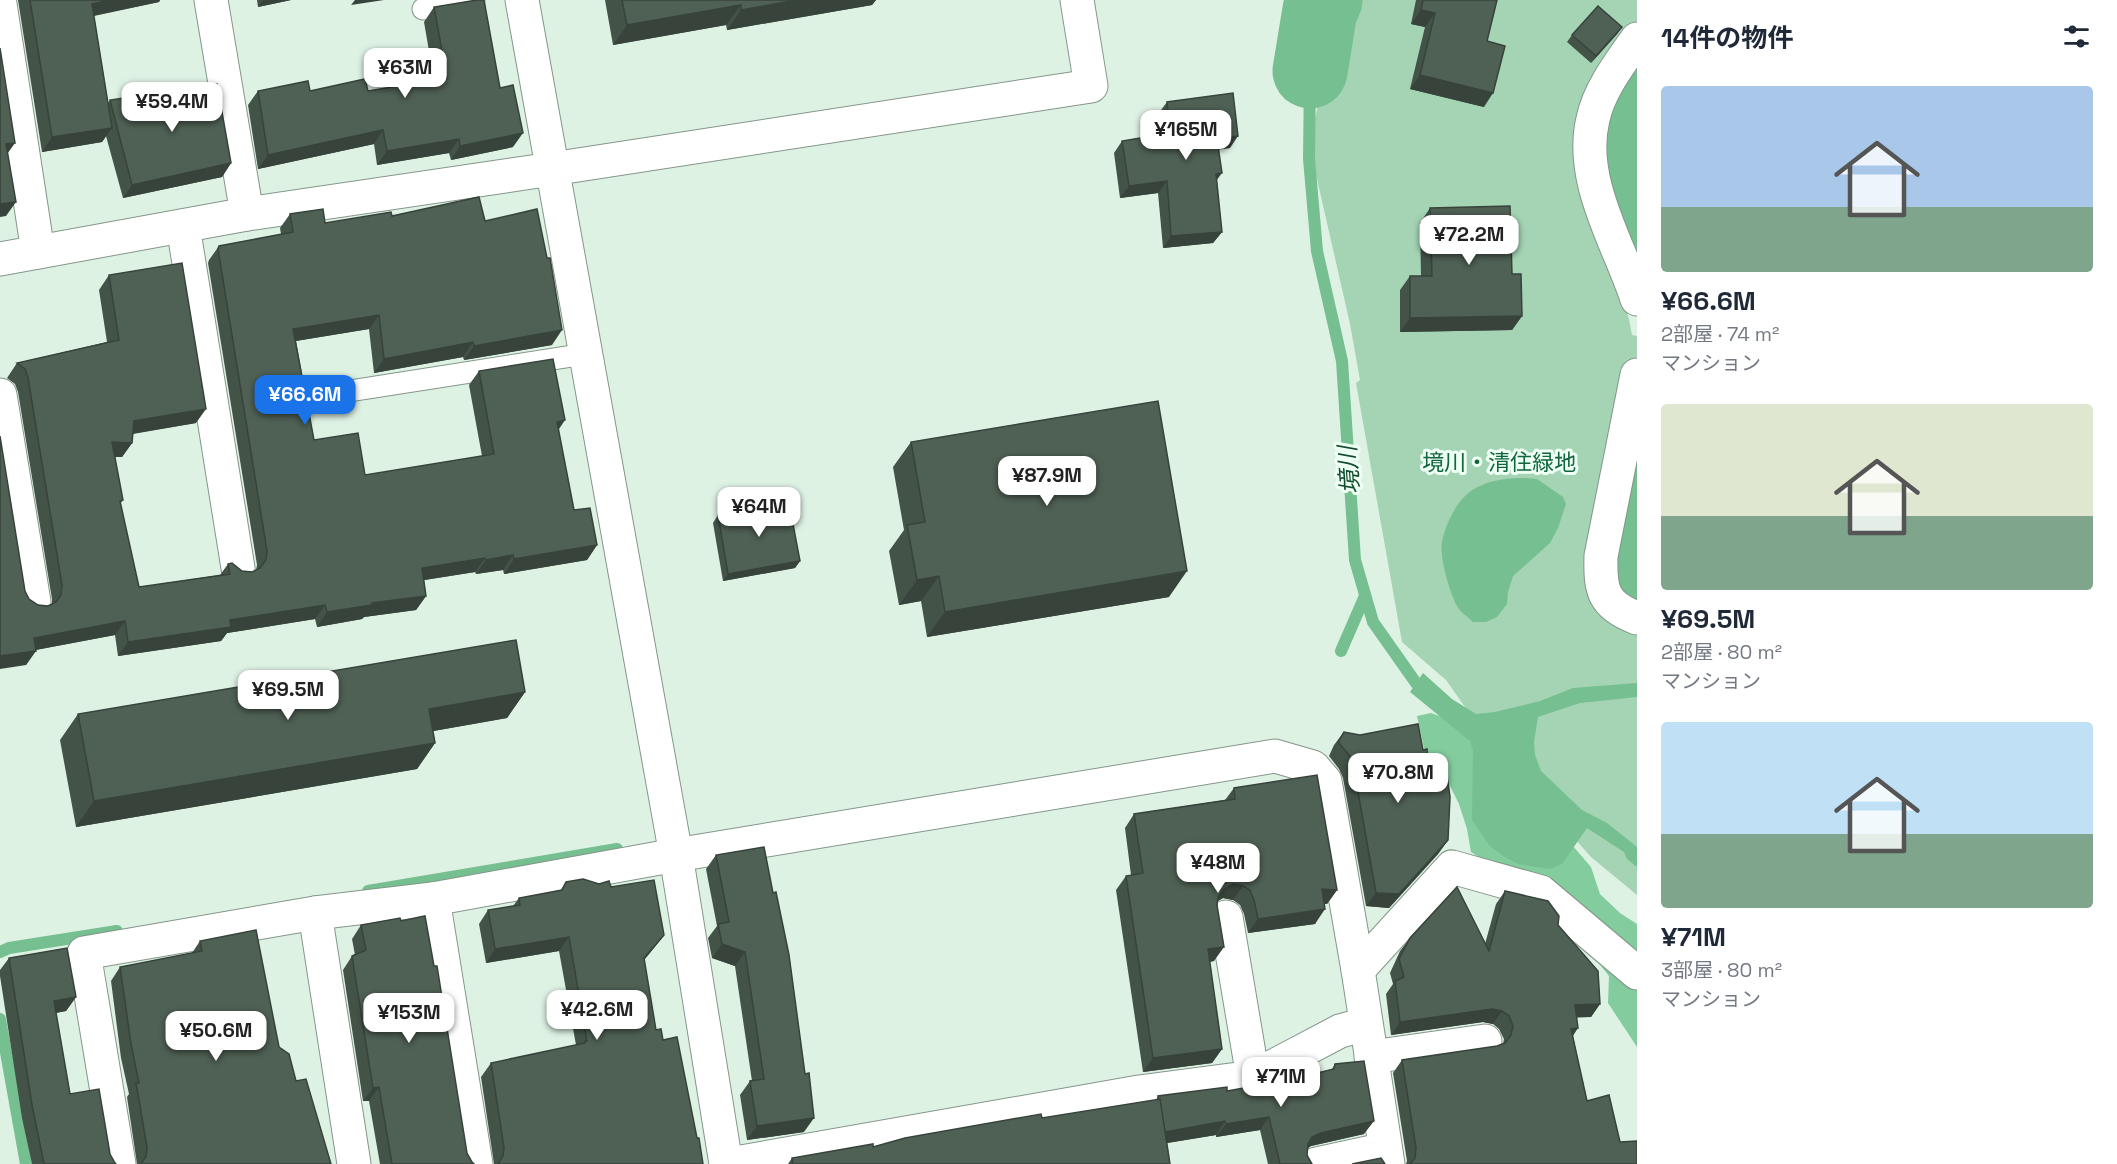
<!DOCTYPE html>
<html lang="ja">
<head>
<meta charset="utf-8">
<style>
	:root { --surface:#fff; --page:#f2f2f3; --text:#1f2937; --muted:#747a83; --accent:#1a73e8 }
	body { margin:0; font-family:"Space Grotesk","Noto Sans JP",sans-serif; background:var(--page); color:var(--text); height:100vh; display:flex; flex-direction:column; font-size:22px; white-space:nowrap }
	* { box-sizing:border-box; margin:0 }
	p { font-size:20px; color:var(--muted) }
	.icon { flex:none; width:33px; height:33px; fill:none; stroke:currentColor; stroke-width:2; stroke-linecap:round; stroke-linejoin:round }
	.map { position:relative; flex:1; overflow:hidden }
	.panel { display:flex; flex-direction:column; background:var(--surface); width:480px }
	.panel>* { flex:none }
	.price { position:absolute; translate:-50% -51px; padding:0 14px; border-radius:12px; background:#fff; color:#222; font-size:20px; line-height:39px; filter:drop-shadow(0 2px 3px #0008) }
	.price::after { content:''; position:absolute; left:50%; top:36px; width:18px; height:14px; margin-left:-9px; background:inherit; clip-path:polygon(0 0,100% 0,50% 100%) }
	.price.active { background:var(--accent); color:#fff }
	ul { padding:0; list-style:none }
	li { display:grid; align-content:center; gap:12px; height:318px; padding:0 24px }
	li span { display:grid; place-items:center; height:186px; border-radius:6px; color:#555 }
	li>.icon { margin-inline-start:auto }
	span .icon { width:108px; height:108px; fill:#fffc; stroke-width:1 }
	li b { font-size:26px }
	h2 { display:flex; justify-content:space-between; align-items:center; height:72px; padding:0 24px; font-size:26px }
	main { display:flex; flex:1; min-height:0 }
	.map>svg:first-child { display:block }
	.green { fill:#a4d4b4 }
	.forest { fill:#82cc9d }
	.water { fill:#76bf91 }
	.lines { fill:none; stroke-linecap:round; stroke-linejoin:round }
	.stream { stroke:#76bf91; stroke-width:12 }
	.river { stroke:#76bf91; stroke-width:75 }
	.lane-casing { stroke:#849689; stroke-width:23 }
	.street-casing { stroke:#849689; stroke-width:35 }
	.secondary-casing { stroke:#849689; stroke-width:35 }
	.lane { stroke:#fff; stroke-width:21 }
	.street { stroke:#fff; stroke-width:33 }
	.secondary { stroke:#fff; stroke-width:33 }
	.wall { fill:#445348 }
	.shaded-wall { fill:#37433b }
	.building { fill:#4f6054; stroke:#37433b; stroke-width:1.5 }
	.labels { text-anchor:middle; stroke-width:6; stroke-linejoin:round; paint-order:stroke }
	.park-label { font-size:22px; fill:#10663c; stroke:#eefff3 }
	.water-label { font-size:24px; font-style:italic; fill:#124b2d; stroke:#eefff3 }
</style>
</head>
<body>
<main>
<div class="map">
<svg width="1637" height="1164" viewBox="0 0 1637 1164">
	<rect width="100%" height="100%" fill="#def2e4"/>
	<path class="green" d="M1345 0H1637V26L1589 199 1629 319 1632 335 1637 336V895L1591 857 1493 747 1446 680 1402 642 1356 383 1360 380 1350 324 1309 144 1340 11Z"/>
	<path class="forest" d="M1431 713 1450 720 1566 838 1591 867 1600 894 1620 913 1637 924V1047L1608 1003 1609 976 1586 947 1493 866 1471 852 1467 829 1459 804 1443 772 1424 748 1417 716Z"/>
	<g class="water">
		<path d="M1637 60V260L1611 209 1603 117Z"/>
		<path d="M1637 441V603L1609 582Z"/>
		<path d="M1525 478 1537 479 1563 497 1566 504 1558 528 1550 543 1513 576 1508 592 1507 604 1497 617 1486 622H1473C1468 617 1460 612 1457 606 1450 593 1439 557 1442 542 1446 522 1459 494 1480 486 1494 479 1510 478 1525 478Z"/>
		<path d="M1423 673 1452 699 1476 714 1495 712 1540 701 1573 688 1637 683V697L1580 703 1538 717 1534 742 1535 755 1541 771 1582 810 1607 823 1637 847V867L1627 859 1624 852 1587 828 1562 864 1550 869 1518 864 1503 856 1490 846 1472 820 1473 751 1470 741 1410 692Z"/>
	</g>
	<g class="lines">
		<g class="stream">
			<path d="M1310 71 1309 159 1317 251 1342 361 1355 560 1373 622 1416 683 1429 693"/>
			<path d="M1341 651 1365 596"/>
			<path d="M368 891 617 849"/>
			<path d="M0 952 9 948 117 931"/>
			<path d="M0 1019 26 1164"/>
		</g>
		<path class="river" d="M1310 71 1320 10 1325 0"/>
		<defs>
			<g id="lane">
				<path d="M423 9 474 0"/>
				<path d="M324 395 585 354"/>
			</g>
			<g id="street">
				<path d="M211 0 247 214"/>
				<path d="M0 4 38 252"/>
				<path d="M1637 39C1620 63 1599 90 1593 119 1578 180 1619 244 1637 299"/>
				<path d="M183 226 238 568"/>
				<path d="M0 259 247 214 552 169 1091 86 1077 0"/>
				<path d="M1637 375 1601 556C1600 591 1603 605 1637 618"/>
				<path d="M0 395 34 602"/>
				<path d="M676 855 726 1164"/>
				<path d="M433 899 476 1164"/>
				<path d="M315 913 354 1164"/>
				<path d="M1226 917 1253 1077"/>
				<path d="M1358 970 1452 867 1541 892 1637 973"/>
				<path d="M1371 1057 1485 1041"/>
				<path d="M119 1164 84 953 315 913 433 899 676 855 1275 756 1313 767 1325 781 1358 970 1388 1164"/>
				<path d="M730 1164 1139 1092 1253 1077 1340 1031 1366 1024"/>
				<path d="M1316 1164 1385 1149"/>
			</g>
			<path id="secondary" d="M522 0 676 855"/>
		</defs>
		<use href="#lane" class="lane-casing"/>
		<use href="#street" class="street-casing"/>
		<use href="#secondary" class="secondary-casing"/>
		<use href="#lane" class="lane"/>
		<use href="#street" class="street"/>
		<use href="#secondary" class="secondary"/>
	</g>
	<g class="wall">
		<path d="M18 0H160L159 2 94 16 108 103 110 100 231 163 222 177 123 198 106 136 102 142 42 152Z"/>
		<path d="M257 0H291L258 7Z"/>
		<path d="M605 0H876L872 5 727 30 726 25 613 45Z"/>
		<path d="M1416 0H1497L1487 41 1484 107 1410 89 1425 27 1411 24Z"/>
		<path d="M434 7 500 88 513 147 451 160 449 153 377 165 374 144 258 169 248 105 258 91H368L434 80 424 22Z"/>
		<path d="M1622 27 1617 34 1591 63 1567 42 1572 35Z"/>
		<path d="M1167 102 1230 148 1218 149 1216 180 1222 232 1213 243 1163 248 1158 193 1120 198 1114 153 1122 141 1146 137 1151 130 1161 129 1158 114Z"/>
		<path d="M1430 208 1512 274 1522 316 1512 330 1400 332V290L1410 276H1421L1420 223Z"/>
		<path d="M290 214 325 223 392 216 485 221 552 345 464 360 463 357 374 373 369 329 296 341 314 440 365 475 482 456 469 385 479 371 558 429 574 510 597 545 587 560 504 574 503 570 476 574 475 572 424 580 426 596 416 610 364 617 362 619 317 627 315 619 227 633 221 641 118 656 115 635 36 650 26 665 25 591 29 599 38 605 48 606 52 604V599L18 392 15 384 7 378 17 363 107 342 99 290 109 275 196 423 133 434 132 443 122 457H115L123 500 120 504 139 587 220 575 228 564 242 571 252 572 256 570 257 565 208 263 209 260 219 246 281 234 280 228Z"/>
		<path d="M911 442 1169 597 927 637 921 601 899 605 889 551 904 530 893 467Z"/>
		<path d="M718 515 800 561 795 568 723 581 713 523Z"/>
		<path d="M525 692 507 718 433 731 435 743 417 769 76 827 60 740 78 714Z"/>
		<path d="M1344 732 1430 782 1448 840 1438 854 1389 908 1366 906 1343 778 1339 769 1329 756 1334 745Z"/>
		<path d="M1234 788 1337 890 1327 904H1324L1315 924 1248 933 1244 914 1240 905 1233 900 1223 898 1218 901 1214 961 1210 962 1222 1049 1212 1063 1143 1072 1116 890 1126 876 1131 875 1125 828 1134 814 1225 800Z"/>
		<path d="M716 855 804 1132 747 1140 740 1095 750 1081H752L735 966 712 958 708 938 717 926 706 869Z"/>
		<path d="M566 882 599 884 611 887 664 935 644 960 656 1030 663 1040 697 1138 703 1164H494L481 1077 491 1063 576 1045 559 951 486 963 479 924 488 910 513 906 519 898 560 891Z"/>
		<path d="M1505 891 1558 925 1600 1004 1591 1017H1577L1573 1036 1587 1101 1637 1164H1406L1407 1161 1393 1073 1402 1060 1497 1046 1503 1044 1504 1039 1499 1029 1493 1024 1483 1022 1391 1035 1386 994 1393 984 1390 973 1400 951 1410 938 1485 944 1496 904Z"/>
		<path d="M361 925 467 1153 472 1162 474 1164H380L369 1101H363L343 970 352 956 355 955 352 939Z"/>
		<path d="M200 941 279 1047 296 1081 331 1164H137L127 1097 129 1094 121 1058 111 981 120 967 192 953Z"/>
		<path d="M9 958 76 997 66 1011 56 1013 70 1094 110 1154 115 1163 116 1164H32L22 1118 0 976V970Z"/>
		<path d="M1335 1064 1364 1134 1311 1146 1308 1148 1307 1155 1312 1164H1268L1260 1130 1216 1137V1135L1167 1143 1170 1164H788L792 1158 873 1147 1156 1100 1158 1096 1227 1091 1289 1080 1332 1069Z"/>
	</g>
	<g class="shaded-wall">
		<path d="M110 0H160L159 2 82 18 92 4Z"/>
		<path d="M263 0H291L258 7Z"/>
		<path d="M355 0H384L351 5Z"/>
		<path d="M797 0H876L872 5 727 30 741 10Z"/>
		<path d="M741 5 726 25 613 45 627 25Z"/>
		<path d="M1421 10 1435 13 1425 27 1411 24Z"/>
		<path d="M1622 27 1617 34 1591 63 1596 56Z"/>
		<path d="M1420 75 1493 93 1484 107 1410 89Z"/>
		<path d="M112 128 102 142 42 152 52 137Z"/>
		<path d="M383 130 374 144 258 169 268 155Z"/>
		<path d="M523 133 513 147 451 160 460 146Z"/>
		<path d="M1238 136 1230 148 1208 151 1217 139Z"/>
		<path d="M459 139 449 153 377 165 387 151Z"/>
		<path d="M15 143 5 157 6 144Z"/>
		<path d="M231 163 222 177 123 198 132 185Z"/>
		<path d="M1222 173 1213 185 1216 174Z"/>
		<path d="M1167 181 1158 193 1120 198 1129 186Z"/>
		<path d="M16 202 6 216 0 217V204Z"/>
		<path d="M1222 232 1213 243 1163 248 1171 236Z"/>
		<path d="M379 315 369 329 283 343 293 329Z"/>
		<path d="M1522 316 1512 330 1400 332 1410 318Z"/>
		<path d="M562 330 552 345 464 360 474 346Z"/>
		<path d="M473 342 463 357 374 373 384 359Z"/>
		<path d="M206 409 196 423 124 435 134 421Z"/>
		<path d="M565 420 555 435 557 422Z"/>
		<path d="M112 442 132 443 122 457 102 456Z"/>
		<path d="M597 545 587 560 504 574 514 559Z"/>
		<path d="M513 555 503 570 476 574 486 560Z"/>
		<path d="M485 558 475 572 412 582 422 568Z"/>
		<path d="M800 561 795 568 723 581 728 574Z"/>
		<path d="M1187 571 1169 597 927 637 945 612Z"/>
		<path d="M939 576 921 601 899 605 917 580Z"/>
		<path d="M426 596 416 610 364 617 362 619 317 627 327 612 372 603Z"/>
		<path d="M325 605 315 619 227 633 221 641 118 656 128 642 230 620Z"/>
		<path d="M125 621 115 635 24 652 34 638Z"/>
		<path d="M36 651 26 665 0 669V656Z"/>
		<path d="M525 692 507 718 411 735 429 709Z"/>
		<path d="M435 743 417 769 76 827 94 801Z"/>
		<path d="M1448 840 1438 854 1389 908 1366 906 1376 893Z"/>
		<path d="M1233 884 1243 886 1233 900 1223 898 1214 903 1224 889Z"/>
		<path d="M1322 889 1337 890 1327 904 1312 903Z"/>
		<path d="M1325 909 1315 924 1248 933 1258 919Z"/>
		<path d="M664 935 654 948 634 972 644 958Z"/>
		<path d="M569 937 559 951 486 963 495 949Z"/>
		<path d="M722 944 745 952 735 966 712 958Z"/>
		<path d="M1224 947 1214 961 1198 963 1208 949Z"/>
		<path d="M76 997 66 1011 44 1015 54 1001Z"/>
		<path d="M1600 1004 1591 1017 1566 1018 1575 1005Z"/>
		<path d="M1492 1009 1502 1011 1493 1024 1483 1022 1391 1035 1400 1022Z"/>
		<path d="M1578 1028 1569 1042 1571 1029Z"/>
		<path d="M1222 1049 1212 1063 1143 1072 1153 1058Z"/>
		<path d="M379 1087 369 1101H363L373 1088Z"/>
		<path d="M1269 1117 1260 1130 1216 1137 1226 1124Z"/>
		<path d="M814 1118 804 1132 747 1140 757 1126Z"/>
		<path d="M1225 1121 1216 1135 1155 1145 1164 1132Z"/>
		<path d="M1374 1121 1364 1134 1311 1146 1303 1151 1312 1137 1321 1133Z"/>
	</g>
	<g class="building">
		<path d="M30 0H110L92 4 112 128 52 137Z"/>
		<path d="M477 0H484L500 88 513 85 523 133 460 146 459 139 387 151 383 130 268 155 258 91 308 81 310 91 365 79 368 91 447 78 434 7Z"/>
		<path d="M622 0H797L741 10V5L627 25Z"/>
		<path d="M1423 0H1497L1487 41 1505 46 1493 93 1420 75 1435 13 1421 10Z"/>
		<path d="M1598 6 1622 27 1596 56 1572 35Z"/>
		<path d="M0 48 15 143 6 144 16 202 0 204Z"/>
		<path d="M217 84 231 163 132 185 110 100Z"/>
		<path d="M1233 93 1238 136 1217 139 1222 173 1216 174 1222 232 1171 236 1167 181 1129 186 1122 141 1152 136 1151 130 1170 128 1167 102Z"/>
		<path d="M479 197 485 221 537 209 547 258H550L562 330 474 346 473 342 384 359 379 315 293 329 314 440 358 433 365 475 494 454 479 371 553 359 565 420 557 422 574 510 590 508 597 545 514 559 513 555 486 560 485 558 422 568 426 596 372 603V605L327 612 325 605 230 620 231 627 128 642 125 621 34 638 36 651 0 656V436L25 591 29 599 38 605 48 606 56 602 61 595 62 585 28 378 25 369 17 363 119 340 109 275 182 263 206 409 134 421 132 443 112 442 123 500 120 501 139 587 230 574 228 564 232 563 242 571 252 572 260 568 266 560 267 551 218 249 219 246 293 232 290 214 323 209 325 223 391 212 392 216Z"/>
		<path d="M1510 206 1512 274H1521L1522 316 1410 318V276H1432L1430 208Z"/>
		<path d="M1158 401 1187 571 945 612 939 576 917 580 907 525 925 522 911 442Z"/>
		<path d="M789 503 800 561 728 574 718 515Z"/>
		<path d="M516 640 525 692 429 709 435 743 94 801 78 714Z"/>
		<path d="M1418 724 1423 750 1427 749 1430 782 1447 775 1450 797 1448 840 1399 894 1376 893 1353 764 1349 755 1338 742 1344 732 1360 735Z"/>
		<path d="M1317 775 1337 890 1322 889 1325 909 1258 919 1254 900 1250 890 1243 886 1233 884 1224 889 1218 897 1217 905 1224 947 1208 949 1222 1049 1153 1058 1126 876 1143 873 1134 814 1235 799 1234 788Z"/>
		<path d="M764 847 773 893 776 892 789 955 805 1074 809 1073 814 1118 757 1126 750 1081 764 1079 745 952 722 944 718 924 729 922 716 855Z"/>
		<path d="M583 879 599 884 609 881 611 887 654 880 664 935 644 958 656 1030 661 1029 663 1040 677 1037 697 1138H699L703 1164H498L503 1156 504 1148 491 1063 585 1043V1041H587L569 937 495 949 488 910 520 905 519 898 562 890 566 882Z"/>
		<path d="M1457 887 1489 951 1505 891 1548 901 1559 916 1558 925 1598 971 1600 1004 1575 1005 1578 1028 1571 1029 1587 1101 1609 1095 1620 1142 1637 1141V1164H1410L1415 1158 1416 1148 1402 1060 1497 1046 1505 1043 1511 1035 1513 1026 1509 1016 1502 1011 1492 1009 1400 1022 1395 981 1404 977 1399 959 1410 938Z"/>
		<path d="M425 916 434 966H437L467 1153 472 1162 474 1164H392L379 1087 373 1088 352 956 366 950 361 925 400 918 401 921Z"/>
		<path d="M256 930 279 1047 289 1054 296 1081 306 1079 331 1164H141L146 1156 147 1147 136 1083H139L131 1044 120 967 202 951 200 941Z"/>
		<path d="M67 948 76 997 54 1001 70 1094 99 1089 110 1154 115 1163 116 1164H44L32 1105 9 958Z"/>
		<path d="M1364 1061 1374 1121 1321 1133 1312 1137 1308 1144 1307 1155 1312 1164H1280L1269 1117 1226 1124 1225 1121 1165 1132 1158 1096 1227 1087V1091L1289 1080 1334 1069 1335 1064Z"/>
		<path d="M1160 1099 1170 1164H793L792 1158 873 1144V1147L905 1138 1041 1114 1042 1118Z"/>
		<path d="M1381 1158 1385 1164H1352Z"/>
	</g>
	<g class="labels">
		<g class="park-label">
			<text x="1499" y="470">境川・清住緑地</text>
		</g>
		<g class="water-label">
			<text transform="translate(1349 470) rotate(-94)" y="8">境川</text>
		</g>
	</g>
</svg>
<b class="price" style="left:405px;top:99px">¥63M</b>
<b class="price" style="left:172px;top:133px">¥59.4M</b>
<b class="price" style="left:1186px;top:161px">¥165M</b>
<b class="price" style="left:1469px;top:266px">¥72.2M</b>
<b class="price active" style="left:305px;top:426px">¥66.6M</b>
<b class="price" style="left:1047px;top:507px">¥87.9M</b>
<b class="price" style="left:759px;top:538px">¥64M</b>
<b class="price" style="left:288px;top:721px">¥69.5M</b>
<b class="price" style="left:1398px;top:804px">¥70.8M</b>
<b class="price" style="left:1218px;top:894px">¥48M</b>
<b class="price" style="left:597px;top:1041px">¥42.6M</b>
<b class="price" style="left:409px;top:1044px">¥153M</b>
<b class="price" style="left:216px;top:1062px">¥50.6M</b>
<b class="price" style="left:1281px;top:1108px">¥71M</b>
</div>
<section class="panel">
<h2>14件の物件<svg class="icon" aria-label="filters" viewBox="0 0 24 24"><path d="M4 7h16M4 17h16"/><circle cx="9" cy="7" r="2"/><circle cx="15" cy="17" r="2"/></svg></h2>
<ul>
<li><span style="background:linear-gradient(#a9c7e8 65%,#7fa58c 0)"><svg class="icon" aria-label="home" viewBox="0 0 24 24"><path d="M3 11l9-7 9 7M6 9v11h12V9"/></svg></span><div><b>¥66.6M</b><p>2部屋 · 74 m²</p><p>マンション</p></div></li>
<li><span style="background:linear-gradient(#dfe7d0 60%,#7fa58c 0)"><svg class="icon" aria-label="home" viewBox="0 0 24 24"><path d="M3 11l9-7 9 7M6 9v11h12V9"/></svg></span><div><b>¥69.5M</b><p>2部屋 · 80 m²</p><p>マンション</p></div></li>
<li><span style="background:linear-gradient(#bfe0f5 60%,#7fa58c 0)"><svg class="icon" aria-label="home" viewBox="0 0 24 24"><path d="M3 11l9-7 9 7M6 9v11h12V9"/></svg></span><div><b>¥71M</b><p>3部屋 · 80 m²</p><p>マンション</p></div></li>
</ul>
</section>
</main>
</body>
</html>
